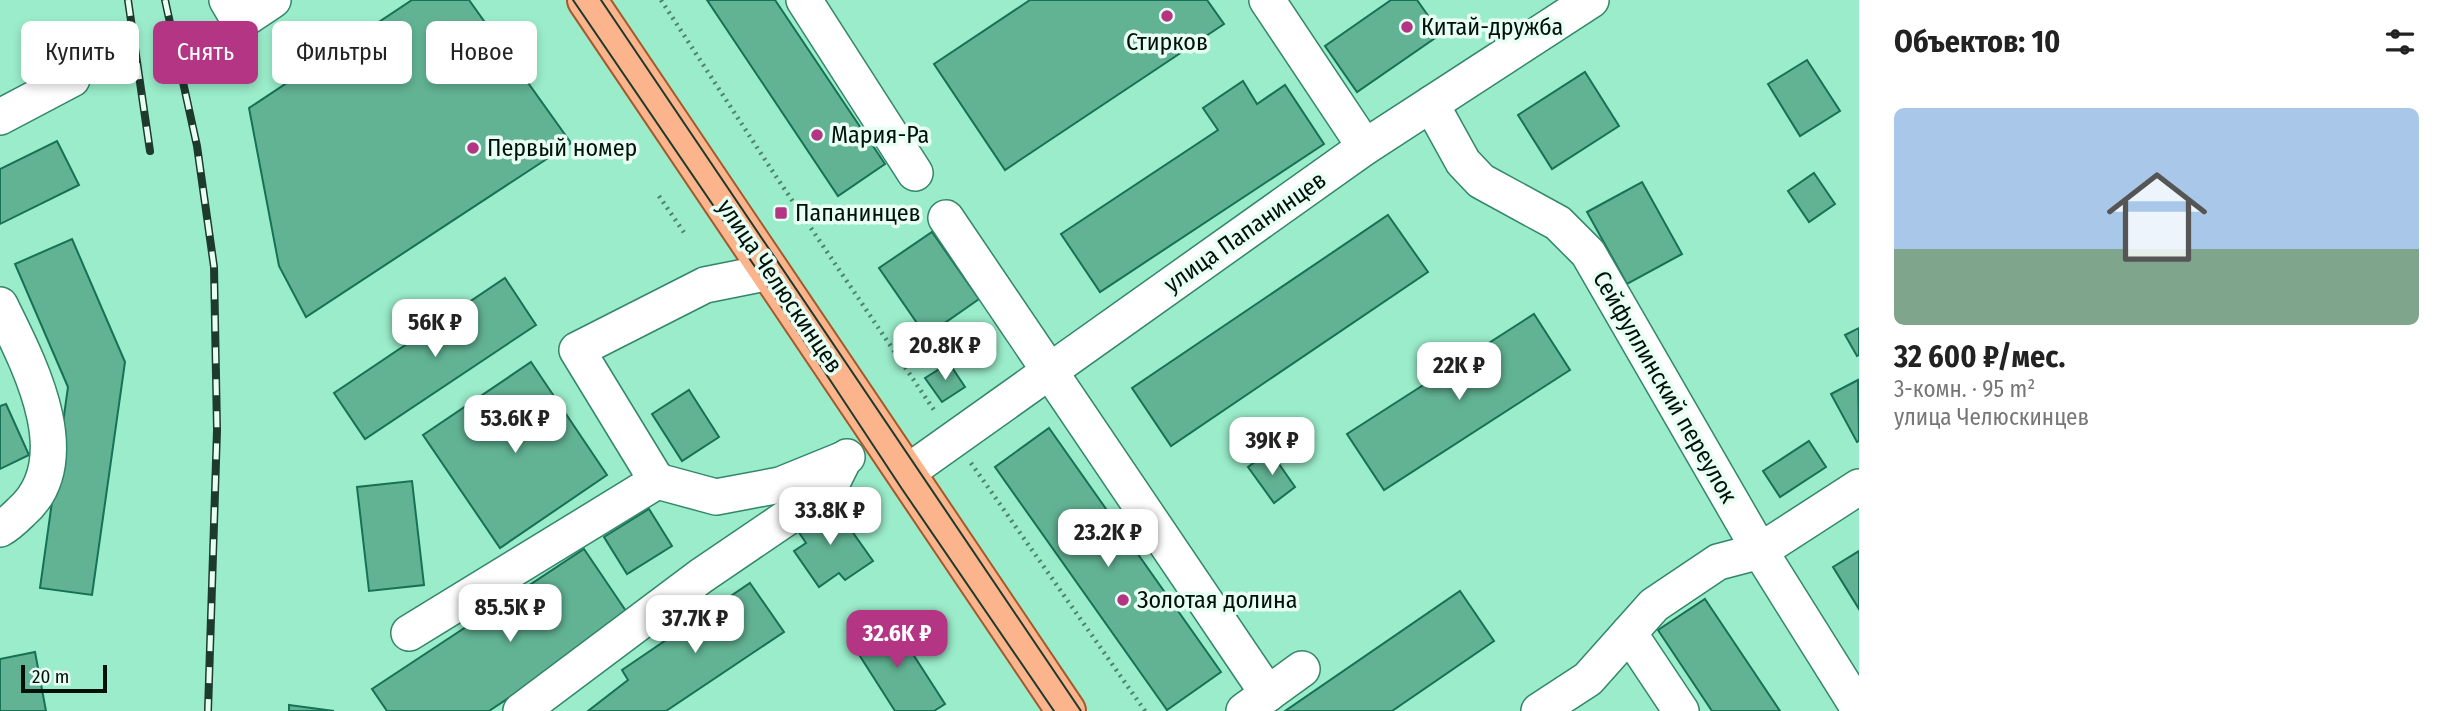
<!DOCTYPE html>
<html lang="ru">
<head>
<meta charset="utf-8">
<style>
	:root { --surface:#fff; --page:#f2f2f2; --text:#222; --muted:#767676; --line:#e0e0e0; --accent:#b33583 }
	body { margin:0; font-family:"Fira Sans Condensed",sans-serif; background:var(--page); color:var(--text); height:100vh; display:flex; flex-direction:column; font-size:26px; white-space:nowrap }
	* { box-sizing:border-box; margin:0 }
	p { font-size:23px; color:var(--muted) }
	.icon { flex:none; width:38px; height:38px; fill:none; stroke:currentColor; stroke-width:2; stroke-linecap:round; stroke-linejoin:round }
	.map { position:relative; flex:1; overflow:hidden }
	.drawer { display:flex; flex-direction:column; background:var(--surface); width:595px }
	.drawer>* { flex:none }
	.banner { position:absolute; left:21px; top:21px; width:665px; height:63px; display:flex; gap:14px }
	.scale { position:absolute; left:21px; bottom:18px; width:86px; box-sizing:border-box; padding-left:7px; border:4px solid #001109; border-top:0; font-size:19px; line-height:24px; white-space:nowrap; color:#001109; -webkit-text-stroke:5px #e8fff4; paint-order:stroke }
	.price { position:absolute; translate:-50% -60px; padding:0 16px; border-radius:14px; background:#fff; color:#222; font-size:23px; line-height:46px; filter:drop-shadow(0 2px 4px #0008) }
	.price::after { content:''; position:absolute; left:50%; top:42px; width:21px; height:16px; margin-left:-10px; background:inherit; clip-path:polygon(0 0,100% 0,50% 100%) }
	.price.active { background:var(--accent); color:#fff }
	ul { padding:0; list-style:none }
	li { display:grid; align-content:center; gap:14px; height:371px; padding:0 35px }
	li+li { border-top:2px solid var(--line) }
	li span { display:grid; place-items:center; height:217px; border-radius:10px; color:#555 }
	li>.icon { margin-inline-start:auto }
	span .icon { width:126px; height:126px; fill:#fffc; stroke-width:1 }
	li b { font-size:30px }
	h2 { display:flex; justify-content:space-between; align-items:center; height:84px; padding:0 35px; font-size:30px }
	.tag { padding:0 24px; border-radius:10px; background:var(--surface); box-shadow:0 4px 10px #0003; font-size:24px; line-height:63px }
	.tag.active { background:var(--accent); color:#fff }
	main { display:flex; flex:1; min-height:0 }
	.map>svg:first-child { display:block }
	.building { fill:#62b394; stroke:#177155; stroke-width:2 }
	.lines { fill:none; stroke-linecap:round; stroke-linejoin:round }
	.minor-casing { stroke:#338669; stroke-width:38 }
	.major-casing { stroke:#a25a2d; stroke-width:42 }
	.path { stroke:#50836d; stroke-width:4.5; stroke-dasharray:2 5; stroke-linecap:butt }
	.minor { stroke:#fff; stroke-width:35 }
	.major { stroke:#fcb48c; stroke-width:38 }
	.tram { stroke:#1d3a2d; stroke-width:2 }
	.rail-casing { stroke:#1d3a2d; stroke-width:8 }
	.rail { stroke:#e8fff4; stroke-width:5; stroke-dasharray:16; stroke-linecap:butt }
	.poi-dot { fill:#b33583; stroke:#e8fff4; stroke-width:2.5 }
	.labels { text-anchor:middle; stroke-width:7; stroke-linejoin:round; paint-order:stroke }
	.poi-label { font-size:24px; fill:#001109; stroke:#e8fff4; text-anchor:start }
	.street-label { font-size:24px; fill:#001109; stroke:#e8fff4 }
</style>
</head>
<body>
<main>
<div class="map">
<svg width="1859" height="711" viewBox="0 0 1859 711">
	<rect width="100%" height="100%" fill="#9aecca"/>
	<g class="building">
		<path d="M412 0H469L571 143 306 317 279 266 249 108Z"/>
		<path d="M707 0H775L885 164 838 196Z"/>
		<path d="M1030 0H1207L1224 24 1005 170 934 64Z"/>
		<path d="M1391 0H1417L1441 34 1357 92 1325 46Z"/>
		<path d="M1807 60 1840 111 1800 136 1768 84Z"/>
		<path d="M1585 72 1619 126 1552 169 1518 115Z"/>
		<path d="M1243 81 1257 104 1285 85 1324 144 1100 292 1061 234 1218 130 1203 108Z"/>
		<path d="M57 141 79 185 0 224V169Z"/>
		<path d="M1814 173 1835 204 1809 222 1788 191Z"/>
		<path d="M1642 182 1682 254 1627 284 1587 212Z"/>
		<path d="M1388 215 1428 272 1171 446 1132 388Z"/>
		<path d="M932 232 979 299 926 336 879 268Z"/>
		<path d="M72 239 125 362 92 595 40 588 68 387 15 264Z"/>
		<path d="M505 278 536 325 365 439 334 393Z"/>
		<path d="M1534 314 1570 370 1384 490 1347 434Z"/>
		<path d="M1859 328V355L1857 356 1845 335Z"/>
		<path d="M531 362 607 475 500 548 423 435Z"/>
		<path d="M949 363 965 387 942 402 925 378Z"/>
		<path d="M1858 380 1859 441 1857 442 1831 394Z"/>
		<path d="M689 390 719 437 682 461 652 414Z"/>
		<path d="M6 404 29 455 0 469V406Z"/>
		<path d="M1049 428 1221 672 1167 710 995 467Z"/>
		<path d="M1809 441 1826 467 1780 497 1763 471Z"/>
		<path d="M1270 451 1295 487 1274 503 1248 467Z"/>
		<path d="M412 481 424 585 369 591 357 487Z"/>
		<path d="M832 503 873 561 845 580 839 573 819 587 794 551 806 543 796 528Z"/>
		<path d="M649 509 672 546 627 574 604 537Z"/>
		<path d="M584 549 630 617 489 711H387L372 689Z"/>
		<path d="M1859 551V609L1833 567Z"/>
		<path d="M750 583 784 632 666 711H588L628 680 622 670Z"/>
		<path d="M1460 591 1494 641 1392 711H1285Z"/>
		<path d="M1705 599 1780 711H1712L1658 630Z"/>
		<path d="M889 617 945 704 934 711H895L851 642Z"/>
		<path d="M35 652 46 711H0V659Z"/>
		<path d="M289 705 334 711H289Z"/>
	</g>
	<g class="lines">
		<defs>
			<g id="minor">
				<path d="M227 0 240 22 273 0"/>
				<path d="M804 0 915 173"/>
				<path d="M1267 0 1365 147"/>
				<path d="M1431 104 1463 162 1481 181 1558 223 1588 253 1760 551 1859 709"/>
				<path d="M0 117 72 79"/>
				<path d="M946 218 1268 694"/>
				<path d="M0 305C28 362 81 460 21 512 15 518 8 525 0 529"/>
				<path d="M905 474 1365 147 1591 0"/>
				<path d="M657 481 577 350 705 285 760 274 768 268"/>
				<path d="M409 633 657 481 716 497 780 485 844 459"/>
				<path d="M1629 633 1681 711"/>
				<path d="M521 711 701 576 829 489 844 459 847 457"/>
				<path d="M1244 711 1302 669"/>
				<path d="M1539 711 1588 679 1654 605 1718 562 1760 551 1859 487"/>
			</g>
			<path id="major" d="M587 0 1066 711"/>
		</defs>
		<use href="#minor" class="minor-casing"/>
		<use href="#major" class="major-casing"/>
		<g class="path">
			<path d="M661 0 775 175 936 413"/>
			<path d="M659 196 685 234"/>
			<path d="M971 463 1145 711"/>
		</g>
		<use href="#minor" class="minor"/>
		<use href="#major" class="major"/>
		<g class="tram">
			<path d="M573 0 760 274 902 489 1054 711"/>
			<path d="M601 0 1081 711"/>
		</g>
		<defs>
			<g id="rail">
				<path d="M128 0 150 151"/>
				<path d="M165 0 197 146 214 267 217 430 208 711"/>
			</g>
		</defs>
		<use href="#rail" class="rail-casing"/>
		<use href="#rail" class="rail"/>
	</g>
	<g class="poi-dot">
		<circle cx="1167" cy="16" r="7"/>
		<circle cx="1407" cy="27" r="7"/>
		<circle cx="817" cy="135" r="7"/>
		<circle cx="473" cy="148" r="7"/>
		<rect x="774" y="206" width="14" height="14" rx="3.5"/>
		<circle cx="1123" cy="600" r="7"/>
	</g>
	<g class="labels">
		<g class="poi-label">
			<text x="1421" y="35">Китай-дружба</text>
			<text x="1167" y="50" text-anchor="middle">Стирков</text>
			<text x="831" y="143">Мария-Ра</text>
			<text x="487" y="156">Первый номер</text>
			<text x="795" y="221">Папанинцев</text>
			<text x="1137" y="608">Золотая долина</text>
		</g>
		<g class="street-label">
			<text transform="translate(1245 232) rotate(-35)" y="8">улица Папанинцев</text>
			<text transform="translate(780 286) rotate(56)" y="8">улица Челюскинцев</text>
			<text transform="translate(1665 387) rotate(60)" y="8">Сейфуллинский переулок</text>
		</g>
	</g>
</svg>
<div class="scale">20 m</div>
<b class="price" style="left:435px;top:359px">56K ₽</b>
<b class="price" style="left:945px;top:382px">20.8K ₽</b>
<b class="price" style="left:1459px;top:402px">22K ₽</b>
<b class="price" style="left:515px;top:455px">53.6K ₽</b>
<b class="price" style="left:1272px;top:477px">39K ₽</b>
<b class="price" style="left:830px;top:547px">33.8K ₽</b>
<b class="price" style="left:1108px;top:569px">23.2K ₽</b>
<b class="price" style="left:510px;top:644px">85.5K ₽</b>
<b class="price" style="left:695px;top:655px">37.7K ₽</b>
<b class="price active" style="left:897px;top:670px">32.6K ₽</b>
<div class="banner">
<a class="tag">Купить</a>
<a class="tag active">Снять</a>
<a class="tag">Фильтры</a>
<a class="tag">Новое</a>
</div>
</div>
<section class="drawer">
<h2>Объектов: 10<svg class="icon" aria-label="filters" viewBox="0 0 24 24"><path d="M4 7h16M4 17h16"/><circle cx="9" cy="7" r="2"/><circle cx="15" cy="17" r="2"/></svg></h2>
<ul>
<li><span style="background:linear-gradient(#a9c7e8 65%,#7fa58c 0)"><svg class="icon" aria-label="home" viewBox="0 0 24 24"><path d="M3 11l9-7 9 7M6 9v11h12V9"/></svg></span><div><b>32 600 ₽/мес.</b><p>3-комн. · 95 m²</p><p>улица Челюскинцев</p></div></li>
</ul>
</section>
</main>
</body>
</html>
